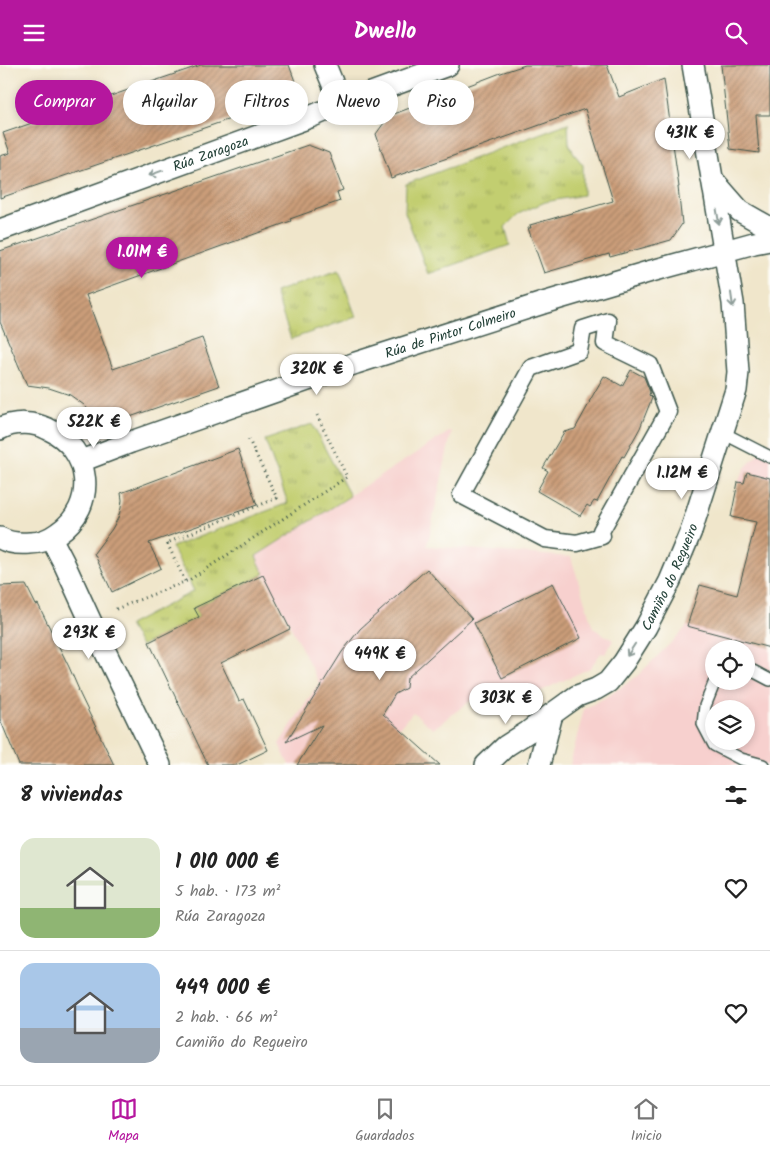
<!DOCTYPE html>
<html lang="es">
<head>
<meta charset="utf-8">
<style>
	:root { --surface:#fff; --page:#f2f2f2; --text:#222; --muted:#767676; --line:#e0e0e0; --accent:#b5179e }
	body { margin:0; font-family:Kalam,sans-serif; background:var(--page); color:var(--text); height:100vh; display:flex; flex-direction:column; font-size:19px; white-space:nowrap }
	* { box-sizing:border-box; margin:0 }
	p { font-size:16px; color:var(--muted) }
	.icon { flex:none; width:28px; height:28px; fill:none; stroke:currentColor; stroke-width:2; stroke-linecap:round; stroke-linejoin:round }
	.map { position:relative; height:700px; overflow:hidden }
	.sheet { display:flex; flex-direction:column; background:var(--surface); flex:1 }
	.sheet>* { flex:none }
	.banner { position:absolute; left:15px; top:15px; width:500px; height:45px; display:flex; gap:10px }
	.fabs { position:absolute; left:705px; top:575px; display:grid; gap:10px }
	.fabs a { display:grid; place-items:center; width:50px; height:50px; border-radius:50%; background:var(--surface); box-shadow:0 2px 8px #0003; font-size:25px }
	.price { position:absolute; translate:-50% -42px; padding:0 11px; border-radius:18px; background:#fff; color:#222; font-size:16px; line-height:32px; filter:drop-shadow(0 1px 2px #0008) }
	.price::after { content:''; position:absolute; left:50%; top:30px; width:15px; height:11px; margin-left:-8px; background:inherit; clip-path:polygon(0 0,100% 0,50% 100%) }
	.price.active { background:var(--accent); color:#fff }
	ul { padding:0; list-style:none }
	li { display:flex; align-items:center; gap:15px; height:125px; padding:0 20px }
	li+li { border-top:1px solid var(--line) }
	li span { display:grid; place-items:center; flex:none; width:140px; height:100px; border-radius:15px; color:#555 }
	li>.icon { margin-inline-start:auto }
	span .icon { width:60px; height:60px; fill:#fffc; stroke-width:1 }
	li b { font-size:21px }
	h2 { display:flex; justify-content:space-between; align-items:center; height:60px; padding:0 20px; font-size:21px }
	.chip { padding:0 18px; border-radius:22px; background:var(--surface); box-shadow:0 2px 8px #0003; font-size:18px; line-height:45px }
	.chip.active { background:var(--accent); color:#fff }
	header { display:flex; justify-content:space-between; align-items:center; height:65px; padding:0 20px; background:var(--accent); color:#fff; font-size:22px; font-weight:700 }
	.tabs { display:flex; justify-content:space-around; align-items:center; height:70px; border-top:1px solid var(--line); background:var(--surface); font-size:14px; color:var(--muted) }
	.tabs a { display:grid; justify-items:center; gap:2px }
	.tabs .active { color:var(--accent) }
	.map>svg:first-child { display:block }
	.built { fill:#f7d0ce; fill-rule:evenodd }
	.park { fill:url(#park-tufts); stroke:#708652 }
	.building { fill:url(#building-hatch) }
	.lines { fill:none; stroke-linecap:round; stroke-linejoin:round }
	.service-casing { stroke:#3e564b; stroke-width:14 }
	.pedestrian-casing { stroke:#3e564b; stroke-width:19 }
	.minor-casing { stroke:#3e564b; stroke-width:24 }
	.path { stroke:#3e564b; stroke-width:3; stroke-dasharray:1 4; stroke-linecap:butt }
	.service { stroke:#fff; stroke-width:11 }
	.pedestrian { stroke:#fff; stroke-width:16 }
	.minor { stroke:#fff; stroke-width:21 }
	.oneway { stroke:#8f9e9a }
	.labels { text-anchor:middle; stroke-width:5; stroke-linejoin:round; paint-order:stroke }
	.street-label { font-size:14px; fill:#1f3d34; stroke:#fdfcf7 }
</style>
</head>
<body>
<header><svg class="icon" aria-label="menu" viewBox="0 0 24 24"><path d="M4 6h16M4 12h16M4 18h16"/></svg>Dwello<svg class="icon" aria-label="search" viewBox="0 0 24 24"><circle cx="10" cy="10" r="6"/><path d="M15 15l6 6"/></svg></header>
<div class="map">
<svg width="770" height="700" viewBox="0 0 770 700">
	<defs>
		<pattern id="park-tufts" width="24" height="20" patternUnits="userSpaceOnUse" patternTransform="scale(1.25)"><rect width="24" height="20" fill="#c2ce70"/><path d="M3 7l-1-3M5 7V3M7 7l1-3M15 17l-1-3M17 17v-4M19 17l1-3" fill="none" stroke="#9da85d"/></pattern>
		<pattern id="building-hatch" width="6" height="6" patternUnits="userSpaceOnUse" patternTransform="scale(1.25)"><rect width="6" height="6" fill="#cb9d79"/><path d="M-1 1l2-2M0 6l6-6M5 7l2-2" fill="none" stroke="#a48164"/></pattern>
	</defs>
	<rect width="100%" height="100%" fill="#fdfcf7"/>
	<filter id="ink" filterUnits="userSpaceOnUse"><feTurbulence type="fractalNoise" baseFrequency=".02" numOctaves="2"/><feDisplacementMap in="SourceGraphic" scale="10" xChannelSelector="R" yChannelSelector="G"/><feConvolveMatrix kernelMatrix="1 2 1 2 8 2 1 2 1" color-interpolation-filters="sRGB"/></filter>
	<filter id="wash" filterUnits="userSpaceOnUse"><feTurbulence type="fractalNoise" baseFrequency=".0096" numOctaves="4" result="noise"/><feDisplacementMap in="SourceGraphic" scale="20" xChannelSelector="R" yChannelSelector="G"/><feGaussianBlur stdDeviation="1.12" result="paint"/><feColorMatrix in="noise" values="0 0 0 0 0 0 0 0 0 0 0 0 0 0 0 0 0 1.4 0 .05"/><feComposite in="paint" operator="in"/></filter>
	<g filter="url(#wash)">
		<rect width="100%" height="100%" fill="#f0e6cb"/>
		<g class="built">
			<path d="M452 365 427 481 571 492 593 563 613 575 605 589 601 588 590 603 492 649 482 627 433 664 413 647 366 700H289L279 679 319 618 255 491Z"/>
			<path d="M770 376V700H570L584 644 610 630 636 612 679 570 687 561 700 520 737 530 756 457 731 452 738 417 745 403ZM714 584H746V616H714ZM714 644H746V676H714Z"/>
		</g>
		<g class="park">
			<path d="M568 58 569 79 575 90 583 100V130L545 137 518 149 505 162 510 180 428 209 405 147 406 119Z"/>
			<path d="M339 205 356 252 291 274 275 227Z"/>
			<path d="M312 359 350 431 256 491 264 509 194 543 199 552 141 581 129 560 194 526 172 482 288 438 265 375Z"/>
		</g>
		<g id="blocks">
			<g class="building">
				<path d="M201 0H289L300 30 0 133V91L10 88 3 68Z"/>
				<path d="M525 0H607L619 32 664 14 679 122H678L682 159 671 175 610 192 609 189 544 208 528 163H531L530 160 613 136 585 44 391 113 376 69 389 51 498 9Z"/>
				<path d="M721 0H770V50H756L759 88 730 84Z"/>
				<path d="M308 80 329 88 343 125 337 127 340 136 290 154 291 156 86 230 113 304 202 273 219 321 104 361 84 340 70 330 49 323 27 320 0 257V186Z"/>
				<path d="M631 305 644 312 650 327 649 330 652 333 640 363 624 392 622 391 597 437 594 436 590 442 587 440 580 451 537 426 548 406 543 403 564 367 575 364 590 337H589L604 311 622 321Z"/>
				<path d="M238 384 257 440 149 478 161 503 112 527 94 488 112 464 118 453 121 443 122 435 121 428Z"/>
				<path d="M747 407 770 413V583L687 561 700 520 737 530 756 457 731 452 738 417 744 418Z"/>
				<path d="M427 504 472 554 407 613 406 623 395 629 383 649 440 700H297L322 660 286 677 342 587 360 564Z"/>
				<path d="M263 510 290 564 221 598 239 636 244 634 268 685 237 700H208L149 577 199 552 194 543Z"/>
				<path d="M553 518 581 573 502 613 474 558Z"/>
				<path d="M26 520 36 540 38 539 69 602 79 625H78L114 700H19L0 654V521Z"/>
			</g>
		</g>
	</g>
	<g filter="url(#ink)">
		<use href="#blocks" fill-opacity="0" stroke="#3e564b" stroke-width="1"/>
		<g class="lines">
			<defs>
				<g id="service">
					<path d="M723 368 770 392"/>
					<path d="M746 605H751L770 615"/>
					<path d="M715 616 705 641 703 659 714 680 741 694 763 700"/>
				</g>
				<path id="pedestrian" d="M608 256 605 278 650 300 668 347 601 466 602 471 577 478 545 474 461 430 531 303 579 286 583 264Z"/>
				<g id="minor">
					<path d="M325 0 341 39"/>
					<path d="M712 114 740 146 770 163"/>
					<path id="s1" d="M0 165 310 52 341 39 448 0"/>
					<path d="M0 364C14 356 34 357 48 364 92 384 98 441 58 468 50 474 40 478 30 478 20 479 9 478 0 473"/>
					<path id="s2" d="M81 396 131 377 356 298 543 238 648 207 754 178 770 175"/>
					<path d="M51 473 63 496 90 555 160 700"/>
					<path id="s3" d="M486 700 506 681 528 667 552 649 577 631 596 624 608 617 624 597 646 562 670 516 691 466 736 325 738 307 733 238 693 0"/>
					<path d="M539 700 552 649"/>
				</g>
			</defs>
			<use href="#service" class="service-casing"/>
			<use href="#pedestrian" class="pedestrian-casing"/>
			<use href="#minor" class="minor-casing"/>
			<g class="path">
				<path d="M185 516 167 478 277 433 248 373"/>
				<path d="M116 544 189 515 347 412 317 350"/>
			</g>
			<use href="#service" class="service"/>
			<use href="#pedestrian" class="pedestrian"/>
			<use href="#minor" class="minor"/>
		</g>
		<defs><path id="oneway-shaft" d="M-6 0H5M1.5-3L5.5 0L1.5 3" fill="none" stroke-width="1.6" stroke-linecap="round" stroke-linejoin="round" transform="scale(1.25)"/></defs>
		<g class="oneway">
			<use href="#oneway-shaft" transform="translate(156 108) rotate(160)"/>
			<use href="#oneway-shaft" transform="translate(718 152) rotate(80)"/>
			<use href="#oneway-shaft" transform="translate(732 235) rotate(82)"/>
			<use href="#oneway-shaft" transform="translate(631 585) rotate(123)"/>
		</g>
	</g>
	<g class="labels">
		<g class="street-label">
			<text dy="5" stroke="none"><textPath href="#s1" startOffset="224">Rúa Zaragoza</textPath></text>
			<text dy="5" stroke="none"><textPath href="#s2" startOffset="391">Rúa de Pintor Colmeiro</textPath></text>
			<text dy="5" stroke="none"><textPath href="#s3" startOffset="271">Camiño do Regueiro</textPath></text>
		</g>
	</g>
</svg>
<div class="fabs">
<a><svg class="icon" aria-label="locate" viewBox="0 0 24 24"><circle cx="12" cy="12" r="6"/><path d="M12 2v4M12 18v4M2 12h4M18 12h4"/></svg></a>
<a><svg class="icon" aria-label="layers" viewBox="0 0 24 24"><path d="M12 4l9 5-9 5-9-5zM3 14l9 5 9-5"/></svg></a>
</div>
<b class="price" style="left:690px;top:95px">431K €</b>
<b class="price active" style="left:142px;top:214px">1.01M €</b>
<b class="price" style="left:317px;top:331px">320K €</b>
<b class="price" style="left:94px;top:384px">522K €</b>
<b class="price" style="left:682px;top:435px">1.12M €</b>
<b class="price" style="left:89px;top:595px">293K €</b>
<b class="price" style="left:380px;top:616px">449K €</b>
<b class="price" style="left:506px;top:660px">303K €</b>
<div class="banner">
<a class="chip active">Comprar</a>
<a class="chip">Alquilar</a>
<a class="chip">Filtros</a>
<a class="chip">Nuevo</a>
<a class="chip">Piso</a>
</div>
</div>
<section class="sheet">
<h2>8 viviendas<svg class="icon" aria-label="filters" viewBox="0 0 24 24"><path d="M4 7h16M4 17h16"/><circle cx="9" cy="7" r="2"/><circle cx="15" cy="17" r="2"/></svg></h2>
<ul>
<li><span style="background:linear-gradient(#dfe7d0 70%,#8fb573 0)"><svg class="icon" aria-label="home" viewBox="0 0 24 24"><path d="M3 11l9-7 9 7M6 9v11h12V9"/></svg></span><div><b>1 010 000 €</b><p>5 hab. · 173 m²</p><p>Rúa Zaragoza</p></div><svg class="icon" aria-label="heart" viewBox="0 0 24 24"><path d="M12 20l-8-8c-3-5 5-10 8-4 3-6 11-1 8 4z"/></svg></li>
<li><span style="background:linear-gradient(#a9c7e8 65%,#9aa5b1 0)"><svg class="icon" aria-label="home" viewBox="0 0 24 24"><path d="M3 11l9-7 9 7M6 9v11h12V9"/></svg></span><div><b>449 000 €</b><p>2 hab. · 66 m²</p><p>Camiño do Regueiro</p></div><svg class="icon" aria-label="heart" viewBox="0 0 24 24"><path d="M12 20l-8-8c-3-5 5-10 8-4 3-6 11-1 8 4z"/></svg></li>
</ul>
</section>
<nav class="tabs">
<a class="active"><svg class="icon" aria-label="map" viewBox="0 0 24 24"><path d="M3 6l6-2 6 2 6-2v14l-6 2-6-2-6 2zM9 4v14M15 6v14"/></svg>Mapa</a>
<a><svg class="icon" aria-label="saved" viewBox="0 0 24 24"><path d="M7 4h10v16l-5-4-5 4z"/></svg>Guardados</a>
<a><svg class="icon" aria-label="home" viewBox="0 0 24 24"><path d="M3 11l9-7 9 7M6 9v11h12V9"/></svg>Inicio</a>
</nav>
</body>
</html>
